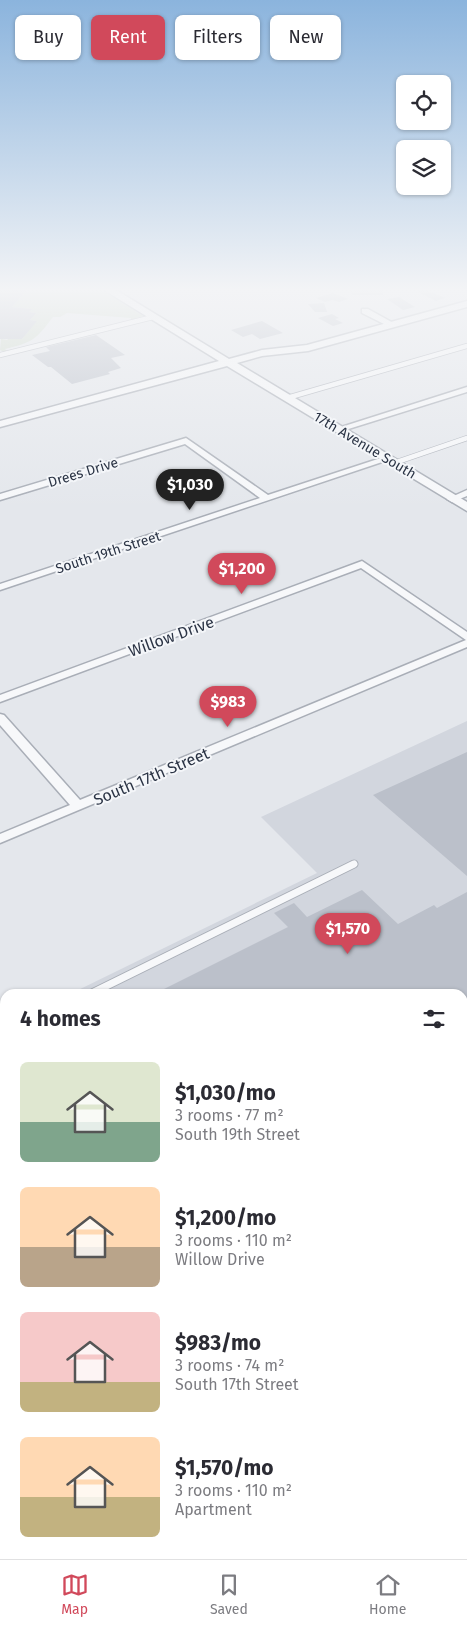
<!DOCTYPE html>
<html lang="en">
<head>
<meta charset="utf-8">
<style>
	:root { --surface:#fff; --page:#f2f2f3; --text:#2b2b33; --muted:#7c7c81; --line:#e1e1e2; --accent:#d1495b }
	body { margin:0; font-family:"Fira Sans",sans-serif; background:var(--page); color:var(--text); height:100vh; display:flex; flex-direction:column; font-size:19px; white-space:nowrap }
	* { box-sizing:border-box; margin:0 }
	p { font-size:16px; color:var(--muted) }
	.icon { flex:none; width:28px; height:28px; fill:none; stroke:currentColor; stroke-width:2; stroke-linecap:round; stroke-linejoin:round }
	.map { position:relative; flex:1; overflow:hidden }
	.sheet { position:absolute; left:0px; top:989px; width:468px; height:571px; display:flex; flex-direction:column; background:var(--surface); border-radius:15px 15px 0 0; box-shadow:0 1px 4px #0004 }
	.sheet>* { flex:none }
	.guide { position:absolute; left:15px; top:15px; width:438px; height:45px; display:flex; gap:10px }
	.buttons { position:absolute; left:396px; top:75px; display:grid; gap:10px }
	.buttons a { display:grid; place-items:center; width:55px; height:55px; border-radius:8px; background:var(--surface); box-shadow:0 1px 4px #0004; font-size:25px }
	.price { position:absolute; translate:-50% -42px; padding:0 11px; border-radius:18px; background:var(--accent); color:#fff; font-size:16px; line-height:32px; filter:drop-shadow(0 1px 2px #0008) }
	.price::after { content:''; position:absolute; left:50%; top:30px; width:15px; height:11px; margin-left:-8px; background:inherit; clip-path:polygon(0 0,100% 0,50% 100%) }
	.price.selected { background:#222; color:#fff }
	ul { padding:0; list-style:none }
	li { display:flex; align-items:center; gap:15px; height:125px; padding:0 20px }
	li span { display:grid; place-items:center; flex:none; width:140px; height:100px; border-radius:8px; color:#555 }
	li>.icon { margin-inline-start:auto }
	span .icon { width:60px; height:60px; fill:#fffc; stroke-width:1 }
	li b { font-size:21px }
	h2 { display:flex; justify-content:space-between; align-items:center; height:60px; padding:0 20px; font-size:21px }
	.chip { padding:0 18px; border-radius:8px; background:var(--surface); box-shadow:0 1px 4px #0004; font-size:18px; line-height:45px }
	.chip.selected { background:var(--accent); color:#fff }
	.tab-bar { display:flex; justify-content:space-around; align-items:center; height:70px; border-top:1px solid var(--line); background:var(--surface); font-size:14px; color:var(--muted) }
	.tab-bar a { display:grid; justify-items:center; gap:2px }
	.tab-bar .selected { color:var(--accent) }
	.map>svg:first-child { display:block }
	.built { fill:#d2d6de }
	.green { fill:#c9d6c5 }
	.building { fill:#bbc0ca }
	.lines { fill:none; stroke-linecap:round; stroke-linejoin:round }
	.service-far2-casing { stroke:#a9aeb7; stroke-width:6 }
	.service-far1-casing { stroke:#a9aeb7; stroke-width:9 }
	.service-casing { stroke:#a9aeb7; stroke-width:12 }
	.minor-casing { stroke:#a9aeb7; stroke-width:3 }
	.tertiary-casing { stroke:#a9aeb7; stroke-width:3 }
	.service-far2 { stroke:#f7f8fa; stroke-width:4.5 }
	.service-far1 { stroke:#f7f8fa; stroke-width:7 }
	.service { stroke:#f7f8fa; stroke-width:9 }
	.minor { fill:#f7f8fa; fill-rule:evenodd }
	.tertiary { fill:#f7f8fa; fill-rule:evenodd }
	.labels { text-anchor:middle; stroke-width:4; stroke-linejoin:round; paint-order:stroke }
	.far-street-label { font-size:14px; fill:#2b3445; stroke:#f4f6f9 }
	.street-label { font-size:16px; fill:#2b3445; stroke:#f4f6f9 }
</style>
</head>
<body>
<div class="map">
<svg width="467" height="1559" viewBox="0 0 467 1559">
	<rect width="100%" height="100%" fill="#e4e7ec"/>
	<path class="built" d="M467 721V1559H0V1479L5 1473V1555H462V994H70L317 873 261 817Z"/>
	<path class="green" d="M27 290H101L143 316 131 320V318L67 313 60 317H53C35 340 34 342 5 349L7 351 4 352 0 350 1 339 7 340 9 338 22 339 36 321 30 320 35 313 29 312 31 309 12 307Z"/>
	<g class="building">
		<path d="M0 290H27L12 307 32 309 29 312 36 313 30 320 37 321 22 339H0Z"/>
		<path d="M351 290H382L383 295H352Z"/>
		<path d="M421 290H427L445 298 436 301 416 291Z"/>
		<path d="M333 293 348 299 339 302 332 300 325 302 316 298Z"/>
		<path d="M399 297 415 307 403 310 387 299Z"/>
		<path d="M324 303 327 312H315L308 304Z"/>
		<path d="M332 314 339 318 335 319 343 323 333 326 318 318Z"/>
		<path d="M262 321 283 333 260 339 252 334 243 337 231 330Z"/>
		<path d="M96 335 125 355 111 358 121 368 108 372 110 374 72 384 51 367H48L32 355 50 351 46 347Z"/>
		<path d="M467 752V876L373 795Z"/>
		<path d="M362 890 398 924 434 905 437 908 467 892V1012L462 1015V994H154L288 927 274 913 294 903 307 917Z"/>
		<path d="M0 1136 5 1144V1161L0 1164Z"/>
		<path d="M114 1555H265L267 1559H116Z"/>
	</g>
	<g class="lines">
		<defs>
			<g id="service-far2">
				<path d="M0 355 153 317"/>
				<path d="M287 398 467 346"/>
				<path d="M394 463 467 438"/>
			</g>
			<g id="service-far1">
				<path d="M90 994 354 864"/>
				<path d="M462 1032 467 1030"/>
				<path d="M0 1038 5 1035"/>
			</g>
			<g id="service">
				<path d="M462 1464 467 1461"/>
				<path d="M304 1555 306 1559"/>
				<path d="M338 1559 343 1555"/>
			</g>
			<g id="minor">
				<path d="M362 309H368L397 325 390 327 362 313Z"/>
				<path d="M467 387V392L342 431 335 429Z"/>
				<path d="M186 438 268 495 384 457H390L391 459 0 590V584L260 498 185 444 0 500V494Z"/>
				<path d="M467 490V496L452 502 447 499Z"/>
				<path d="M362 561 467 632V647L0 843V834L70 805 0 725V714L4 715 80 800 466 640 361 568 0 702V695Z"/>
				<path d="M0 1034 5 1036V1064L0 1065Z"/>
				<path d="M5 1425V1449L0 1451V1427Z"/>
			</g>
			<path id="tertiary" d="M104 290H116L229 359 262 350 307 345 467 301V307L308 351 262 356 237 363 467 502V511L227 366 0 427V421L219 361Z"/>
		</defs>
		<use href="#service-far2" class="service-far2-casing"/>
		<use href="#service-far1" class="service-far1-casing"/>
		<use href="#service" class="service-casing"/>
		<use href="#minor" class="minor-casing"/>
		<use href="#tertiary" class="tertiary-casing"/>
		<use href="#service-far2" class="service-far2"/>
		<use href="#service-far1" class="service-far1"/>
		<use href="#service" class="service"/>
		<use href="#minor" class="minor"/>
		<use href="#tertiary" class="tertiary"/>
	</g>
	<linearGradient id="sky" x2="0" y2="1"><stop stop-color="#8bb4dd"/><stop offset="0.57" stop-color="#f3f4f6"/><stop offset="1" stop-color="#f3f4f6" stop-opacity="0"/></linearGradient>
	<rect width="467" height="508" fill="url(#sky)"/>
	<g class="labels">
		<g class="far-street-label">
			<text transform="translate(365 445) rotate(31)" y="5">17th Avenue South</text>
			<text transform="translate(83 472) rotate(-17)" y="5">Drees Drive</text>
			<text transform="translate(108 552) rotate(-18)" y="5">South 19th Street</text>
		</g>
		<g class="street-label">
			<text transform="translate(171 636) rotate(-20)" y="6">Willow Drive</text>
			<text transform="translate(151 776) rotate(-23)" y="6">South 17th Street</text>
		</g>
	</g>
</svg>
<div class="buttons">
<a><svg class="icon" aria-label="locate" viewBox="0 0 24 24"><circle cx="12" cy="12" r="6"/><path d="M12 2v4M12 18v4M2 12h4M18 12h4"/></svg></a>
<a><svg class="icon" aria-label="layers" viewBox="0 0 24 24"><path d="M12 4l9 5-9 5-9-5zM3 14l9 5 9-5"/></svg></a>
</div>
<b class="price selected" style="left:190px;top:511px">$1,030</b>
<b class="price" style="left:242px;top:595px">$1,200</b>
<b class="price" style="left:228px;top:728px">$983</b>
<b class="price" style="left:348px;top:955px">$1,570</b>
<div class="guide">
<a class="chip">Buy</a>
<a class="chip selected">Rent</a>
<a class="chip">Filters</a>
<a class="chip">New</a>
</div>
<section class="sheet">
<h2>4 homes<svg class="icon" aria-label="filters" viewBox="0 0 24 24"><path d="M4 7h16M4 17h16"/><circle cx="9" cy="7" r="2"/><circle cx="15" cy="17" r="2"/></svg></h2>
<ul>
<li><span style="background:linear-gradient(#dfe7d0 60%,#7fa58c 0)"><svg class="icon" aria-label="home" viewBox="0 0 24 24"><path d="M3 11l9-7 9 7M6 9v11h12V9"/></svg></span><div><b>$1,030/mo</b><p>3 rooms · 77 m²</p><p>South 19th Street</p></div></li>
<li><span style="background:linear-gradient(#ffd9b3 60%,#b9a48a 0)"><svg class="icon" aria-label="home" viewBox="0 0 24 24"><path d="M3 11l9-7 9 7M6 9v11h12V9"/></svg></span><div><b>$1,200/mo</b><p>3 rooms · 110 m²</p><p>Willow Drive</p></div></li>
<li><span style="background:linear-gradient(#f6c9c9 70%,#c2b280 0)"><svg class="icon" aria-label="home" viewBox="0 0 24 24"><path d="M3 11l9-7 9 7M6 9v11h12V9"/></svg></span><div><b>$983/mo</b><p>3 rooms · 74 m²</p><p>South 17th Street</p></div></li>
<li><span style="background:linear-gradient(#ffd9b3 60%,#c2b280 0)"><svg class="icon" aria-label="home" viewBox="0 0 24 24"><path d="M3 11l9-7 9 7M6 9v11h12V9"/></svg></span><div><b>$1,570/mo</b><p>3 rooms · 110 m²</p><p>Apartment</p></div></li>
</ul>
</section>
</div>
<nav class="tab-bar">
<a class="selected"><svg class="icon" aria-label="map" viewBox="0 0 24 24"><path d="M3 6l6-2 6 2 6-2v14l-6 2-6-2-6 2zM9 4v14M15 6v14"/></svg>Map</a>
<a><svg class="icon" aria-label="saved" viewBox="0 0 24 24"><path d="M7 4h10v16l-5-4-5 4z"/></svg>Saved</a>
<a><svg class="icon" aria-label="home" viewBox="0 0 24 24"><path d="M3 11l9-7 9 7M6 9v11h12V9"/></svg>Home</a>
</nav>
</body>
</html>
